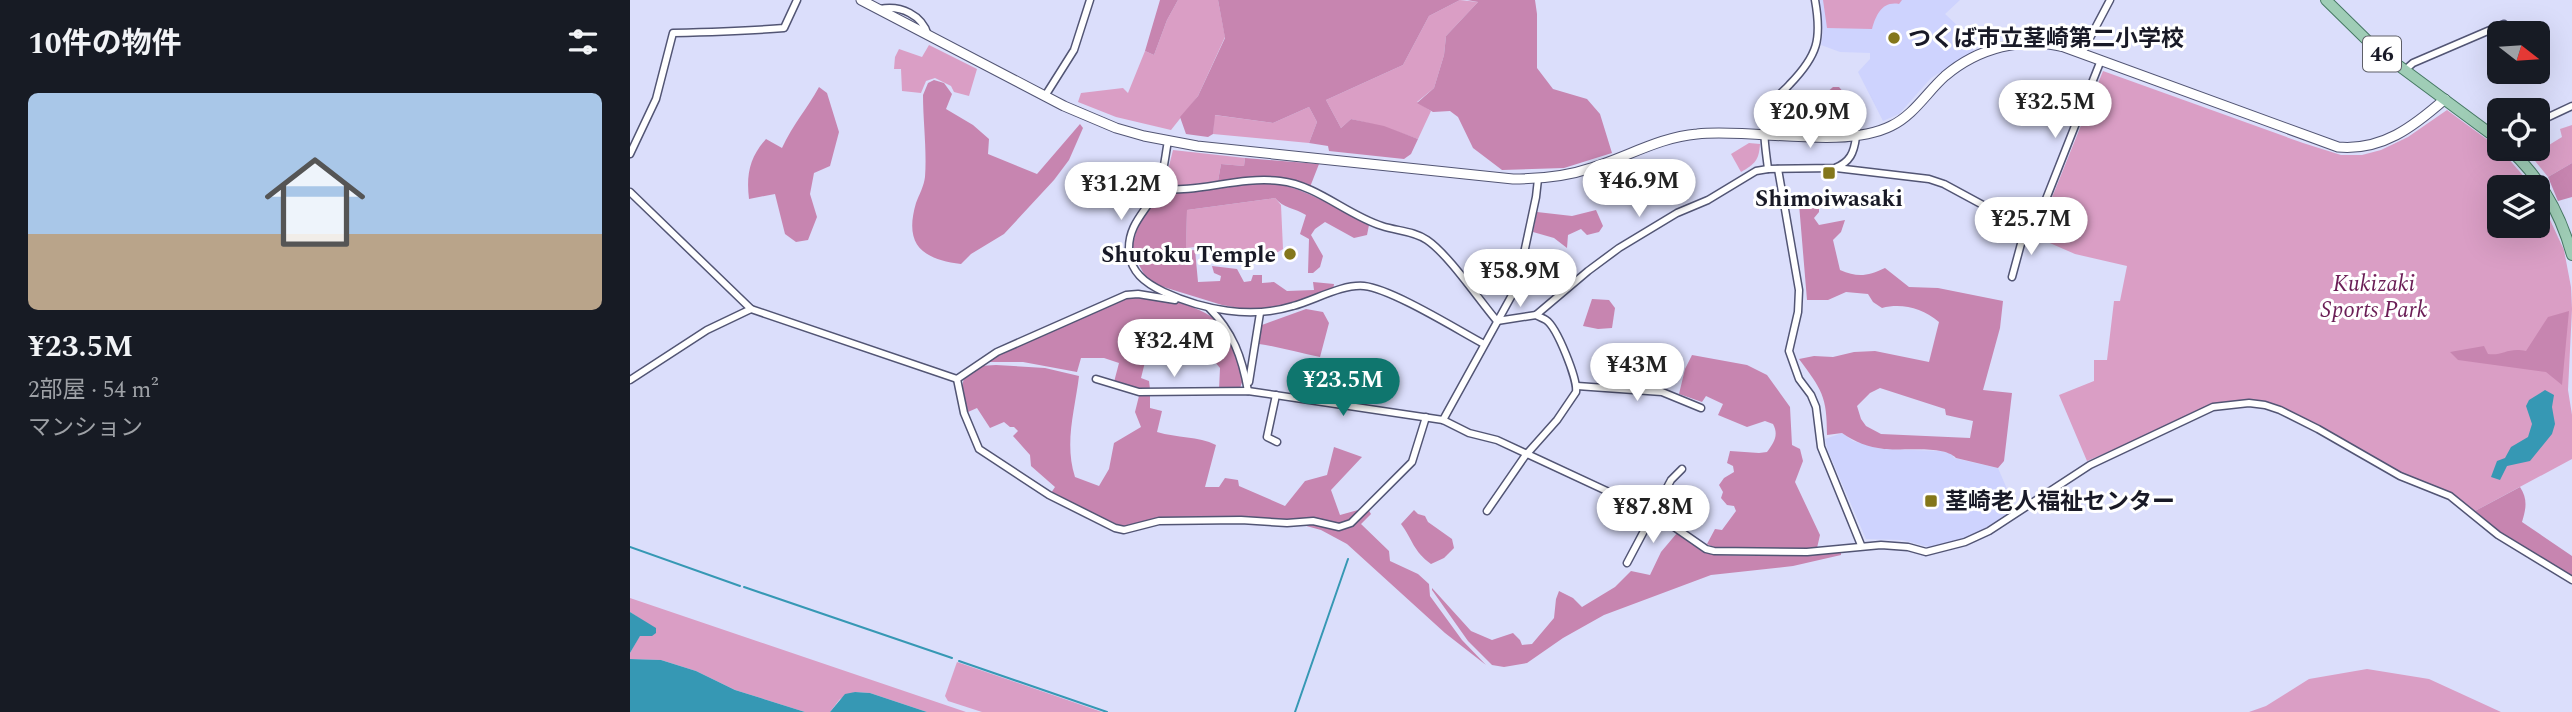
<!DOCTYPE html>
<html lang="ja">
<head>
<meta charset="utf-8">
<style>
	:root { --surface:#171b24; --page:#242831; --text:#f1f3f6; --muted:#9ea1a6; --accent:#0f766e }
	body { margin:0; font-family:Spectral,"Noto Sans JP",serif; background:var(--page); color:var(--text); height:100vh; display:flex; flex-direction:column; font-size:26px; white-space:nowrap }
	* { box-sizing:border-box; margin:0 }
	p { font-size:23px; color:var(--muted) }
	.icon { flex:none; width:38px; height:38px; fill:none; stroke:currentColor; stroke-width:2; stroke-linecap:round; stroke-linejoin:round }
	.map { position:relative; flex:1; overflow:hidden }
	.drawer { display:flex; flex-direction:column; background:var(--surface); width:630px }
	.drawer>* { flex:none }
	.needle { width:46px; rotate:107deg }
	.buttons { position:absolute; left:1857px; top:21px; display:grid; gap:14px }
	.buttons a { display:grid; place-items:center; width:63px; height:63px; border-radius:10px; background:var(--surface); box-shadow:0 7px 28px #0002; font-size:35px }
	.price { position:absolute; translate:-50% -60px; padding:0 16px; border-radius:24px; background:#fff; color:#222; font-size:23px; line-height:46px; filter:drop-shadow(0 2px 4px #0008) }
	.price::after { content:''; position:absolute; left:50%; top:42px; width:21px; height:16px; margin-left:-10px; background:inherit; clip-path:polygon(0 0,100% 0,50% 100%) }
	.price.selected { background:var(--accent); color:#fff }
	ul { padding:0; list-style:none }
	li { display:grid; align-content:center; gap:14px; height:371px; padding:0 28px }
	li span { display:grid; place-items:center; height:217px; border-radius:10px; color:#555 }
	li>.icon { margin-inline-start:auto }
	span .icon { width:126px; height:126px; fill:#fffc; stroke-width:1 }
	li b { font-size:30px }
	h2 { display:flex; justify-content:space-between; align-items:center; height:84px; padding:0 28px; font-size:30px }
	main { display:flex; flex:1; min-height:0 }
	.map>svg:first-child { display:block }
	.built { fill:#ced3fe }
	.green { fill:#da9ec5 }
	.forest { fill:#c785b0; fill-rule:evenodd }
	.water { fill:#3698b4 }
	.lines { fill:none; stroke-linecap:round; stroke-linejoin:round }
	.stream { stroke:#3698b4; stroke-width:2 }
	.street-casing { stroke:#525574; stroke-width:9 }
	.secondary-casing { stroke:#525574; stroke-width:11 }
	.primary-casing { stroke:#467964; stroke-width:12 }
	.street { stroke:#fff; stroke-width:6 }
	.secondary { stroke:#fff; stroke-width:9 }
	.primary { stroke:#9fcdb6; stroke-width:10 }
	.poi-dot { fill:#84771b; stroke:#fff; stroke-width:2.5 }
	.labels { text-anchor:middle; stroke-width:6; stroke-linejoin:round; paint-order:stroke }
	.shield { fill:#fff; stroke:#5e5f68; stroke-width:2 }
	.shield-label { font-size:21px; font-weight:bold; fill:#191a27 }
	.poi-label { font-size:23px; font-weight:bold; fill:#191a27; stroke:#fff; text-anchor:start }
	.park-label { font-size:23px; font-style:italic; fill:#6b1e56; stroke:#fff }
</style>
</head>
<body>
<main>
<section class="drawer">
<h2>10件の物件<svg class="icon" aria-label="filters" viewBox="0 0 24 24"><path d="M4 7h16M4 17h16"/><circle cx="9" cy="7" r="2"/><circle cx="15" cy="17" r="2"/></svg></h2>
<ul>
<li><span style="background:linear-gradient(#a9c7e8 65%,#b9a48a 0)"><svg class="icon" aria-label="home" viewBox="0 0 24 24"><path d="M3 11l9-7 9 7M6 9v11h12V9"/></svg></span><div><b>¥23.5M</b><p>2部屋 · 54 m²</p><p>マンション</p></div></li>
</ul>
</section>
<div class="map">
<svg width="1942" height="712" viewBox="0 0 1942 712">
	<rect width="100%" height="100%" fill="#dbdefb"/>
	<g class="built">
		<path d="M1189 0H1330L1315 14 1330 28 1344 51 1301 78 1269 114 1253 121 1228 72 1240 59V53L1210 52 1191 45 1193 31Z"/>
		<path d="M1212 433 1223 441 1252 449 1310 451 1322 454 1324 458 1368 468 1386 510 1343 535 1303 548 1272 540 1236 539 1198 451 1195 439Z"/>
	</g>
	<g class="green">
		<path d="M548 0H588L595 37 568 96 541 130 486 117 448 102 451 93 493 88 498 93 515 51 524 55 537 20Z"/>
		<path d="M830 0 848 2 816 36 814 55 804 88 787 102 801 111 788 139 754 127 721 119 711 128 696 100 773 65 799 16Z"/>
		<path d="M1193 0H1272L1269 4C1252 1 1246 15 1242 29L1197 28Z"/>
		<path d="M299 45 347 69 339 96 324 92 321 86 305 78 296 81 291 93 272 91 271 69H264L265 57 269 49 292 57Z"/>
		<path d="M1473 71 1673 143 1711 155H1732L1751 150 1778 137 1817 110 1870 149 1903 187H1869V226H1908V194L1934 250 1941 287 1942 309 1938 390 1942 415V459L1845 511C1815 488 1778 478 1746 460 1715 443 1684 421 1652 408 1606 388 1562 413 1521 433 1500 443 1478 452 1457 461L1429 395 1464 381V360H1477L1484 301H1490L1497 266 1445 254 1406 237Z"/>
		<path d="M679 107 687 122 679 143 583 134 584 115 643 123Z"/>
		<path d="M1942 125V163L1918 177 1901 156 1932 137 1930 129Z"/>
		<path d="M1119 143 1130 144C1129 160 1125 164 1111 172L1101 154Z"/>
		<path d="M543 150 615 158 614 166 591 164 588 181 543 187 535 182Z"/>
		<path d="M645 198 651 205 653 249 648 252 589 258 565 250V247L556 248 557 210Z"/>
		<path d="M0 598 336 712H297L240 693 225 692 210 699 200 712H175L105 690 66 671 31 660 0 659V653L10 635 26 633V629L0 612Z"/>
		<path d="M327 662 472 712H352L318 701 315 696Z"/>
		<path d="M1737 669 1799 679 1871 712H1619L1636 706 1679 679Z"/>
	</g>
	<g class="forest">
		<path d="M530 0H548L537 20 524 55 515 51Z"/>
		<path d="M588 0H830L799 16 773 65 696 100 711 128 721 119 754 126 788 139 781 154 774 159 699 151 698 146 679 143 687 122 679 107 643 123 585 115 583 134 578 137 556 134 550 117 568 96 595 38Z"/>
		<path d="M837 0H905L907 14V68L923 89 957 99 970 114 982 153 934 168 872 170 843 148 828 117 820 111 803 112 787 103 804 88 814 55 816 36 848 2Z"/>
		<path d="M304 80 314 83 322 94 316 109 343 125 359 139 358 154 407 174 450 124 453 128 439 160 424 180 374 234 341 254 331 264C291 259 274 244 286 203 289 195 294 186 295 177 297 151 293 121 293 95L298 83Z"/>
		<path d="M189 87 197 93 209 132 200 166 184 173 180 194 187 217 178 240 166 242 155 234 145 194 119 199C116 174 120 157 136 139L152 148C163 124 177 109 189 87Z"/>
		<path d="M1203 87H1209L1214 93 1203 105 1205 128 1159 126 1150 121 1151 108 1155 100 1162 111 1170 107 1187 109 1194 95Z"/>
		<path d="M615 158 689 164 680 187 647 178 588 181 591 164 614 166Z"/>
		<path d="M1942 163V197L1928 201 1918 177Z"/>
		<path d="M635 182C674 186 704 208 739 225L737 235 724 238 695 222 685 229 681 235 693 256 690 267 683 273H678L679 239 670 234 676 215C665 208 653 208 645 198L557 210 556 251 565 250 568 282 590 281 591 276 584 273 582 266 607 269 614 282 621 281 623 275H632V283L644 282 657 291 684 290 683 282 704 284 703 290 660 304 620 310 592 305 527 285 515 276 503 254V243L509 222 529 192H564Z"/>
		<path d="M1189 198V212L1184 218 1189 225 1215 220 1211 232 1203 240 1210 270C1228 278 1238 276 1255 268L1279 287 1308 288 1373 301 1370 328 1353 390 1382 393 1374 461 1368 468 1326 458C1314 445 1272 451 1254 449 1238 447 1225 442 1212 433L1197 435C1197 396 1192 390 1169 359L1184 356 1203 357 1224 352 1245 351 1299 362 1309 322C1292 308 1272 303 1252 308L1243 302 1238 294 1216 292 1198 300H1177L1169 204ZM1250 388 1315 409 1316 415 1343 421 1340 438 1251 434 1236 426 1231 419 1227 406 1240 393Z"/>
		<path d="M966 210 973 226 969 232 957 235 951 229 938 235 937 248 924 238 903 232 907 212 942 216Z"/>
		<path d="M503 296C533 297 584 306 598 335 605 348 609 363 614 377L610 388 589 390 590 368 585 362 575 360 573 349 562 347 551 360 543 350 525 349 517 354 511 378 519 381 520 389H509L484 382 489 363 474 358H451L447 372 393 362H355L366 355Z"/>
		<path d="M962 299 979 300 985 308 982 328 968 329 953 326Z"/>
		<path d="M676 309 693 312 699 323 690 357C669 353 650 347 629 344L632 325Z"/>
		<path d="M1939 311 1932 385 1916 372 1828 360 1820 352 1854 346 1858 354C1873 356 1878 347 1896 351L1918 317Z"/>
		<path d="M1062 355 1117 365 1137 375 1160 407 1162 445 1170 449 1173 461 1165 482 1190 535 1187 548C1162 550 1098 556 1077 544L1085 529 1092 530 1106 511 1104 506 1097 505 1091 498 1093 492 1089 485 1094 478 1104 472 1103 466 1097 463 1100 451 1129 453 1137 452C1144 443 1149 435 1143 424L1135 421 1117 427 1088 415 1093 404 1076 396 1072 402 1049 394 1055 369Z"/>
		<path d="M366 365 415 368 449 376C445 410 434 443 445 477L469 486 479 469 484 443 511 427 505 412 509 396H520V408L532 411 527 432C547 438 568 436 586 445L575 487H589L595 478 608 480 609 486 655 506 675 481 697 475 704 447 732 457 701 490 710 515 728 510 719 521 713 524 683 518 654 520 610 516 549 517 525 519 492 527 421 493 425 487 401 466 400 455 383 436 388 431 384 427H380L374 422 360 428 347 408 338 412 332 388 334 377 349 366Z"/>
		<path d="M1890 487C1898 499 1896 509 1892 522L1942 556V576L1872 534 1845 511Z"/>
		<path d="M738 509 741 514 731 524 759 551 760 561 788 574 799 584 800 596 832 640 856 665 815 633 717 544 691 530 669 524 681 523 705 529Z"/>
		<path d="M784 510 788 514 795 516 798 522 822 539 824 548 814 558 801 564C783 551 783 540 771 524Z"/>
		<path d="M1047 533 1082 555 1141 556 1211 551V555L1163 566 1081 575 974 615 933 638 897 663 874 667 862 665 838 641 802 590V588L841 631 862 640 883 633 890 640 892 645 902 644 924 618 926 599 929 591 943 598 952 607 985 587 1001 571 1020 575 1031 552Z"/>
	</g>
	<g class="water">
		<path d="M1915 390 1924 395 1922 407 1925 424 1922 434 1900 461 1877 466 1870 480 1861 477 1867 461 1875 458 1881 447 1898 437 1902 424 1896 406 1899 400Z"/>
		<path d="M0 612 26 628V633L22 636H10L0 653Z"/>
		<path d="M0 659 31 660 66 671 105 690 175 712H0Z"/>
		<path d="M225 692 240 693 297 712H200L215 694Z"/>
	</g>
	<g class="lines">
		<g class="stream">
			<path d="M0 547 110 586"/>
			<path d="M114 587 322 658"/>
			<path d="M329 661 477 712"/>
			<path d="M665 712 718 559"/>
		</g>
		<defs>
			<g id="street">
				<path d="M250 9C271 5 292 15 298 35"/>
				<path d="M1452 53 1480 0"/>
				<path d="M1775 70 1783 63 1874 24"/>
				<path d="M415 96 444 50 460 0"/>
				<path d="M1908 122 1942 106"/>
				<path d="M538 141C535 156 534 174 528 188 518 210 498 223 499 250 500 272 515 283 534 292 573 310 621 319 663 306 685 300 712 284 734 286 762 289 826 329 854 344"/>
				<path d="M0 154 26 99 43 33C81 32 117 31 154 28L167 0"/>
				<path d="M1206 168 1299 179 1314 184 1403 232 1471 60"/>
				<path d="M1138 169C1136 151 1131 127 1138 109 1143 99 1153 92 1160 84 1188 55 1192 39 1185 0"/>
				<path d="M1148 169 1169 290 1168 312 1159 351 1169 379 1181 395 1186 407 1191 447 1231 545"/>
				<path d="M528 189C569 193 609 176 650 181 687 185 717 215 752 226 767 231 784 231 797 240 819 255 849 300 867 321L906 315 958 271 989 248 1047 213 1078 200 1126 171 1138 169 1205 168C1220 162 1224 153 1226 137"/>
				<path d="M0 192 121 309"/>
				<path d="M1382 277 1395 229"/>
				<path d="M579 308C603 332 612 357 618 391"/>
				<path d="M327 379 334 413 349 449 419 495 485 528 494 530 529 521 611 520 657 523 683 521 709 527 721 523 782 462 796 417"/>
				<path d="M327 379 367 352 496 295 508 294 545 300"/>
				<path d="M466 379 509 392 618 391 813 420 839 433 867 440 1024 513 1076 549 1084 551 1177 552 1251 545 1278 547 1296 552 1335 542 1359 531 1460 465 1583 407 1619 403 1635 405 1650 410 1688 429 1770 476 1820 496 1868 535 1942 580"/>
				<path d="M0 380 77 330 121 309 327 379"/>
				<path d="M619 382 630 313"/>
				<path d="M947 386 1032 392 1071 408"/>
				<path d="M646 395 637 437 647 442"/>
				<path d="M813 420 887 286 906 197 908 179"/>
				<path d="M857 511 895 456 927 420 946 392C948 380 927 327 916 320 913 318 909 317 906 315"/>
				<path d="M997 563 1041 480 1052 469"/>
			</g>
			<path id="secondary" d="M231 0 434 106 486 128 514 136 567 146 883 179C910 179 935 177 961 168 997 157 1030 137 1067 134 1124 128 1213 150 1261 126 1284 115 1297 92 1315 76 1348 48 1393 36 1434 47L1708 147C1752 151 1783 127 1815 99"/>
			<g id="primary">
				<path d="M1696 0 1745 48 1869 140"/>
				<path d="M1879 149C1910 177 1931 215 1942 255"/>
			</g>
		</defs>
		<use href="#street" class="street-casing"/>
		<use href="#secondary" class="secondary-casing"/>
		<use href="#primary" class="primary-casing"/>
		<use href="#street" class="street"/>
		<use href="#secondary" class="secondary"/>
		<use href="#primary" class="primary"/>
	</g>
	<g class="poi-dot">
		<circle cx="1264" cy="38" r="7"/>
		<rect x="1192" y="166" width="14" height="14" rx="3.5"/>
		<circle cx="660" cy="254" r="7"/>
		<rect x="1294" y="494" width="14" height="14" rx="3.5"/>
	</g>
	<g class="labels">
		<rect class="shield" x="1733" y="36.5" width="38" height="35" rx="5"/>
		<g class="shield-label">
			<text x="1752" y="61">46</text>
		</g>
		<g class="poi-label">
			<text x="1278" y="46">つくば市立茎崎第二小学校</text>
			<text x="1199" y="206" text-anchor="middle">Shimoiwasaki</text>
			<text x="646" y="262" text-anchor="end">Shutoku Temple</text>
			<text x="1315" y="509">茎崎老人福祉センター</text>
		</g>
		<g class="park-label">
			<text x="1744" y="291">Kukizaki<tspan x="1744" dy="26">Sports Park</tspan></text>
		</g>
	</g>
</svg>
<div class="buttons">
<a><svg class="needle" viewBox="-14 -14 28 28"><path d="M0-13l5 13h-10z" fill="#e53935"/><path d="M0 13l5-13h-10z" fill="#9ea1a6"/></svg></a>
<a><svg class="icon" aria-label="locate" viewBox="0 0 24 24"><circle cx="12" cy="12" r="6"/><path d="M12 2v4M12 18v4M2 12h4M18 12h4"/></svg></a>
<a><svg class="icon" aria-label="layers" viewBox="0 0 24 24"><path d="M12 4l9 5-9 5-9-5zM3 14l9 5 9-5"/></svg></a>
</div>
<b class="price" style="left:1425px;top:140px">¥32.5M</b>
<b class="price" style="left:1180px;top:150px">¥20.9M</b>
<b class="price" style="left:1009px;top:219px">¥46.9M</b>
<b class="price" style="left:491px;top:222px">¥31.2M</b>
<b class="price" style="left:1401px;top:257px">¥25.7M</b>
<b class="price" style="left:890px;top:309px">¥58.9M</b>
<b class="price" style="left:544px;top:379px">¥32.4M</b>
<b class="price" style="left:1007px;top:403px">¥43M</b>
<b class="price selected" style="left:713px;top:418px">¥23.5M</b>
<b class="price" style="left:1023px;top:545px">¥87.8M</b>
</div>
</main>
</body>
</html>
